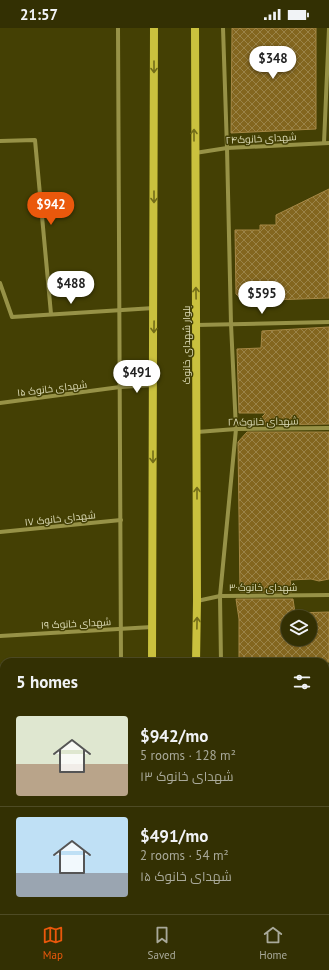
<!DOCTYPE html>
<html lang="en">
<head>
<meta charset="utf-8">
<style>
	:root { --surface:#333003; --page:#3b380d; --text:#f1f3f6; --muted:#a9a99a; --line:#4e4b25; --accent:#ea580c }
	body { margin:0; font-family:"PT Sans",Cairo,sans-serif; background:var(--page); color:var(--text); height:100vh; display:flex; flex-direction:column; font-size:15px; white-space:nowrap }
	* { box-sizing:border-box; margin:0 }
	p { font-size:13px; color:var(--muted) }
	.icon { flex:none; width:22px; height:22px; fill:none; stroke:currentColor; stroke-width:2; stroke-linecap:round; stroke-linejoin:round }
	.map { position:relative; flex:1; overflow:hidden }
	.panel { position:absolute; left:0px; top:630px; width:329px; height:256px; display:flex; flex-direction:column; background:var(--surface); border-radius:12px 12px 0 0; box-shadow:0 1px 3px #0004,0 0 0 1px var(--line) }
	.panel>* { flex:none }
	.tools { position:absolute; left:281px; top:582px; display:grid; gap:8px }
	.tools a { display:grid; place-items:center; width:36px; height:36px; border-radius:50%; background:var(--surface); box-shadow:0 1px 3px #0004,0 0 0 1px var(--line); font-size:20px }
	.price { position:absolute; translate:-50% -34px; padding:0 9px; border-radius:14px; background:#fff; color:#222; font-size:13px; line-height:26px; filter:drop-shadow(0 1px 2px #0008) }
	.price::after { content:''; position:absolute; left:50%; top:24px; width:12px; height:9px; margin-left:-6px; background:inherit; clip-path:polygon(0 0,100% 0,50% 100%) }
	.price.on { background:var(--accent); color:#fff }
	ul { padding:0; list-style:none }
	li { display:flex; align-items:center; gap:12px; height:100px; padding:0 16px }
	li+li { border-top:1px solid var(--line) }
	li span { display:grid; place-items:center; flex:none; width:112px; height:80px; border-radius:4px; color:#555 }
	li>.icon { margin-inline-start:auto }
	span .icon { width:48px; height:48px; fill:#fffc; stroke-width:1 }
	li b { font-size:17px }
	h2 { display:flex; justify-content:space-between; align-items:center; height:48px; padding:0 16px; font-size:17px }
	.status { display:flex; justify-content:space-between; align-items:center; height:28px; padding:0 20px; background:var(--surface); direction:ltr }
	.status svg { height:11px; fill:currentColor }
	.menu { display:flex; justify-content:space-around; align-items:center; height:56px; border-top:1px solid var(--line); background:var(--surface); font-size:11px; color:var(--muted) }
	.menu a { display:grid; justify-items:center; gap:2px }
	.menu .on { color:var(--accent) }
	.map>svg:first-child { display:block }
	.building { fill:url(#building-cross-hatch); stroke:#a68845; fill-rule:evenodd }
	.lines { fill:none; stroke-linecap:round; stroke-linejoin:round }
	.minor { stroke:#979247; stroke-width:4 }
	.secondary { stroke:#cac13e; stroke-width:8 }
	.oneway { stroke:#736d18 }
	.labels { text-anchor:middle; stroke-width:3; stroke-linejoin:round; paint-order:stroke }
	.street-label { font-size:10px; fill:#dfdeba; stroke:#444004 }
</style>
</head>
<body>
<div class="status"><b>21:57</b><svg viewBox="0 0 49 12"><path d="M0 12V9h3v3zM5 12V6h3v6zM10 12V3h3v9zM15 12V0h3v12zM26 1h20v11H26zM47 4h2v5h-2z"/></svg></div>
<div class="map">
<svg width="329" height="886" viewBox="0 0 329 886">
	<defs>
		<pattern id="building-cross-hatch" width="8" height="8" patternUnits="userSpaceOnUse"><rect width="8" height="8" fill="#83661f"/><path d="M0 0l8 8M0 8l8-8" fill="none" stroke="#9a8348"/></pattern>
	</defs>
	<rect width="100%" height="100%" fill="#444004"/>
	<g class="building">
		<path d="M232 0H316V101L231 105Z"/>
		<path d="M329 161V270L243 273 236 266 235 202H260V197H276V187Z"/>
		<path d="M329 299V396L254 397 266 385H239L237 321 261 320 262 303Z"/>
		<path d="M247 404H329V551L319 553 311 551 290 552 292 564H240L238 414Z"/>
		<path d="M236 571H293L295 585 329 584V634H239V591ZM288 589H310V611H288Z"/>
	</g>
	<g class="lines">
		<g class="minor">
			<path d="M118 0 121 634"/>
			<path d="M0 113 35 112 51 286"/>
			<path d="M324 115 329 0"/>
			<path d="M195 125 227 120 329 115"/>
			<path d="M0 255 12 289 154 280"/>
			<path d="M196 297 329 294"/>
			<path d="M0 375 120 359 153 357"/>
			<path d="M197 404 236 401 329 400"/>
			<path d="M0 504 121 492"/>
			<path d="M197 573 220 568 329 567"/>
			<path d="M0 608 152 599"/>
			<path d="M221 634 220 568 236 401 231 296 227 120 223 0"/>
			<path d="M325 659H329"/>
			<path d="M325 767H329"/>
			<path d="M0 775H4"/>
			<path d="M228 882V886"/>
			<path d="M121 886V882"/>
		</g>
		<g class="secondary">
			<path d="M195 0 197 573 196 634"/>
			<path d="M152 634 154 0"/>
			<path d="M148 886V882"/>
			<path d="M193 886V882"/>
		</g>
	</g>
	<defs><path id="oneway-shaft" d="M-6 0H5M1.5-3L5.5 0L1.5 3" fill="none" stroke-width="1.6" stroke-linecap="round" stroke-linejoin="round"/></defs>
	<g class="oneway">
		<use href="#oneway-shaft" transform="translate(154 39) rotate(90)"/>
		<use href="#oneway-shaft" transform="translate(194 107) rotate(-90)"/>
		<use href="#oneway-shaft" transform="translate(154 169) rotate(90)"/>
		<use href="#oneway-shaft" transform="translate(196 265) rotate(-91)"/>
		<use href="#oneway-shaft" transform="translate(154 299) rotate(91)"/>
		<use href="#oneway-shaft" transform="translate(153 429) rotate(90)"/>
		<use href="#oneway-shaft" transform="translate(197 465) rotate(-90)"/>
		<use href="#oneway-shaft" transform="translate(197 595) rotate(-89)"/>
	</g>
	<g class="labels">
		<g class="street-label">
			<text transform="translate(261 110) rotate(-3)" y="4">شهدای خانوک۲۴</text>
			<text transform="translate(186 317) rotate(-90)" y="4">بلوار شهدای خانوک</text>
			<text transform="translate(52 360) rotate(-7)" y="4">شهدای خانوک ۱۵</text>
			<text transform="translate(263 393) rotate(-1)" y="4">شهدای خانوک۲۸</text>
			<text transform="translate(60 490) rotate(-6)" y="4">شهدای خانوک ۱۷</text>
			<text x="263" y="563">شهدای خانوک۳۰</text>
			<text transform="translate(76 595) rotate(-3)" y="4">شهدای خانوک ۱۹</text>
		</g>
	</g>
</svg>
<div class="tools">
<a><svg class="icon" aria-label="layers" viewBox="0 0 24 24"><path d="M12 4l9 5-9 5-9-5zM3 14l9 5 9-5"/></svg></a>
</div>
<b class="price" style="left:273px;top:52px">$348</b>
<b class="price on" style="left:51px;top:198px">$942</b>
<b class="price" style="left:71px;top:277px">$488</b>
<b class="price" style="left:262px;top:287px">$595</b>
<b class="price" style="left:137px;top:366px">$491</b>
<section class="panel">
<h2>5 homes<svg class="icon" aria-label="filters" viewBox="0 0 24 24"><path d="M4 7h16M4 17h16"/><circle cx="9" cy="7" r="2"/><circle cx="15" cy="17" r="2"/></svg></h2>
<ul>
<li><span style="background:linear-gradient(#dfe7d0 60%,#b9a48a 0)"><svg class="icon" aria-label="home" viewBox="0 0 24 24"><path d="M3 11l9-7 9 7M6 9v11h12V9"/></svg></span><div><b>$942/mo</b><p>5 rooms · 128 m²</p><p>شهدای خانوک ۱۳</p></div></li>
<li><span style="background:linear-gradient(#bfe0f5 70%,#9aa5b1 0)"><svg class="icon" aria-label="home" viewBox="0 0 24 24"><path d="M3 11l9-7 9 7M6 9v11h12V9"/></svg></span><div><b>$491/mo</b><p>2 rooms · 54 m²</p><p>شهدای خانوک ۱۵</p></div></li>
</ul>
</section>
</div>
<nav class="menu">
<a class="on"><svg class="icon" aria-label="map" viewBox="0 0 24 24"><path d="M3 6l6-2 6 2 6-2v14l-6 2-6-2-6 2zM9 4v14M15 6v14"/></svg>Map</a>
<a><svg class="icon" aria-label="saved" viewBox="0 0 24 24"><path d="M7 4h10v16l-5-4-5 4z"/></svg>Saved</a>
<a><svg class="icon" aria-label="home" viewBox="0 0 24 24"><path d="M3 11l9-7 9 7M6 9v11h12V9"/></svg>Home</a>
</nav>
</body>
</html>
